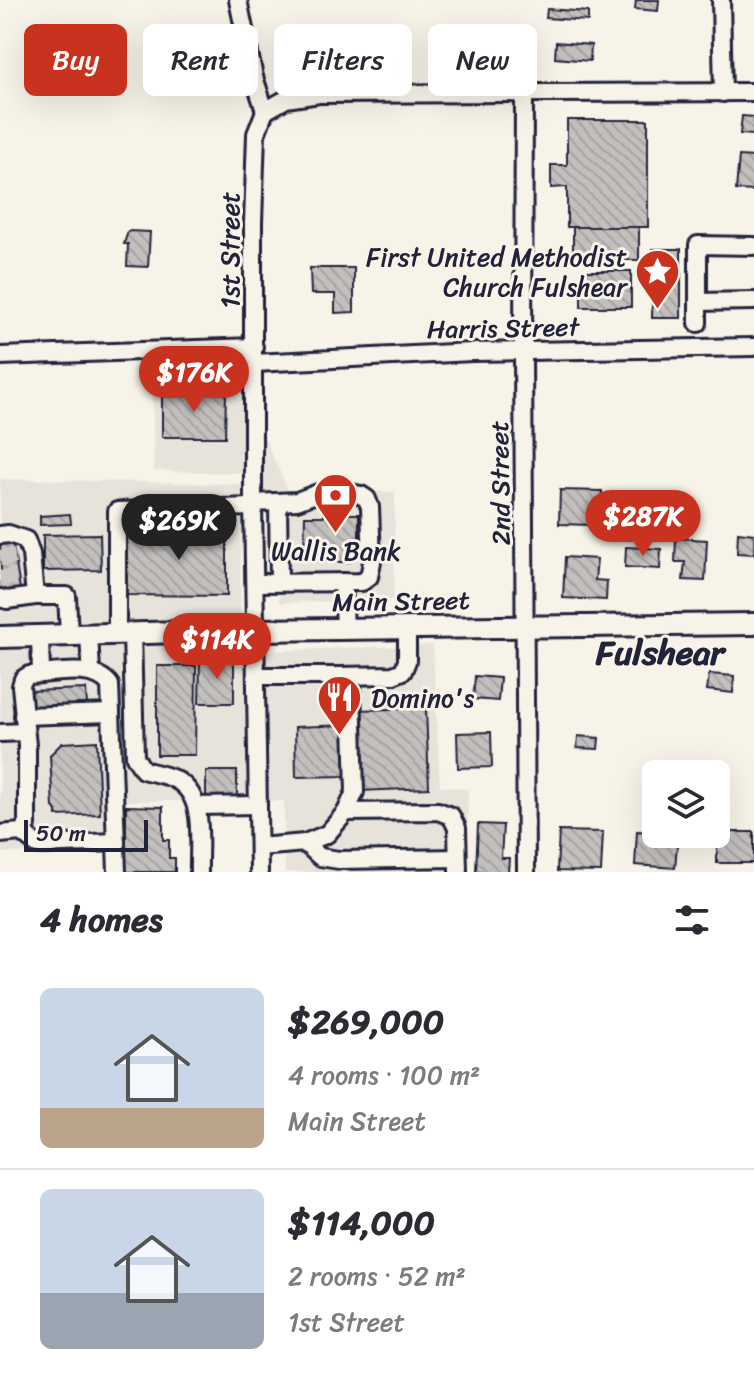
<!DOCTYPE html>
<html lang="en">
<head>
<meta charset="utf-8">
<style>
	:root { --surface:#fff; --page:#f7f7f7; --text:#2b2b33; --muted:#7c7c81; --line:#e1e1e2; --accent:#c8321e }
	body { margin:0; font-family:Sriracha,sans-serif; background:var(--page); color:var(--text); height:100vh; display:flex; flex-direction:column; font-size:30px; white-space:nowrap }
	* { box-sizing:border-box; margin:0 }
	p { font-size:26px; color:var(--muted) }
	.icon { flex:none; width:44px; height:44px; fill:none; stroke:currentColor; stroke-width:2; stroke-linecap:round; stroke-linejoin:round }
	.map { position:relative; height:872px; overflow:hidden }
	.details { display:flex; flex-direction:column; background:var(--surface); flex:1 }
	.details>* { flex:none }
	.banner { position:absolute; left:24px; top:24px; width:706px; height:72px; display:flex; gap:16px }
	.tools { position:absolute; left:642px; top:760px; display:grid; gap:16px }
	.tools a { display:grid; place-items:center; width:88px; height:88px; border-radius:12px; background:var(--surface); box-shadow:0 8px 32px #0002; font-size:40px }
	.scale { position:absolute; left:24px; bottom:20px; width:124px; box-sizing:border-box; padding-left:8px; border:4px solid #22223b; border-top:0; font-size:22px; line-height:28px; white-space:nowrap; color:#22223b; -webkit-text-stroke:6px #f7f3e8; paint-order:stroke }
	.price { position:absolute; translate:-50% -68px; padding:0 18px; border-radius:28px; background:var(--accent); color:#fff; font-size:26px; line-height:52px; filter:drop-shadow(0 2px 4px #0008) }
	.price::after { content:''; position:absolute; left:50%; top:48px; width:24px; height:18px; margin-left:-12px; background:inherit; clip-path:polygon(0 0,100% 0,50% 100%) }
	.price.current { background:#222; color:#fff }
	ul { padding:0; list-style:none }
	li { display:flex; align-items:center; gap:24px; height:200px; padding:0 40px }
	li+li { border-top:2px solid var(--line) }
	li span { display:grid; place-items:center; flex:none; width:224px; height:160px; border-radius:12px; color:#555 }
	li>.icon { margin-inline-start:auto }
	span .icon { width:96px; height:96px; fill:#fffc; stroke-width:1 }
	li b { font-size:34px }
	h2 { display:flex; justify-content:space-between; align-items:center; height:96px; padding:0 40px; font-size:34px }
	.chip { padding:0 28px; border-radius:12px; background:var(--surface); box-shadow:0 8px 32px #0002; font-size:28px; line-height:72px }
	.chip.current { background:var(--accent); color:#fff }
	.map>svg:first-child { display:block }
	.built { fill:#e7e3db }
	.building { fill:url(#building-back-hatch); stroke:#22223b; stroke-width:2 }
	.lines { fill:none; stroke-linecap:round; stroke-linejoin:round }
	.minor-tunnel { stroke:#ccc9c5; stroke-width:16; stroke-dasharray:16 8; stroke-linecap:butt }
	.minor-casing { stroke:#22223b; stroke-width:22 }
	.major-casing { stroke:#22223b; stroke-width:26 }
	.minor { stroke:#f7f3e8; stroke-width:16 }
	.major { stroke:#f7f3e8; stroke-width:20 }
	.labels { text-anchor:middle; stroke-width:6; stroke-linejoin:round; paint-order:stroke }
	.street-label { font-size:26px; fill:#22223b; stroke:#f7f3e8 }
	.poi-label { font-size:26px; fill:#22223b; stroke:#f7f3e8; text-anchor:end }
	.district-label { font-size:34px; font-weight:bold; fill:#22223b; stroke:#f7f3e8 }
</style>
</head>
<body>
<div class="map">
<svg width="754" height="872" viewBox="0 0 754 872">
	<defs>
		<pattern id="building-back-hatch" width="6" height="6" patternUnits="userSpaceOnUse" patternTransform="scale(2)"><rect width="6" height="6" fill="#c2bfbd"/><path d="M-1 5l2 2M0 0l6 6M5-1l2 2" fill="none" stroke="#a6a4a3"/></pattern>
	</defs>
	<rect width="100%" height="100%" fill="#f7f3e8"/>
	<filter id="ink" filterUnits="userSpaceOnUse"><feTurbulence type="fractalNoise" baseFrequency=".0125" numOctaves="2"/><feDisplacementMap in="SourceGraphic" scale="16" xChannelSelector="R" yChannelSelector="G"/><feConvolveMatrix kernelMatrix="1 2 1 2 8 2 1 2 1" color-interpolation-filters="sRGB"/></filter>
	<g filter="url(#ink)">
		<g class="built">
			<path d="M152 376 237 377 288 490 395 492 394 600 279 603 280 531 240 473 154 471Z"/>
			<path d="M0 479 241 484 240 652 433 645 440 786 468 789 467 872H285L284 801H118L115 853H3L0 829Z"/>
		</g>
		<g class="building">
			<path d="M636 0H659L658 11 635 9Z"/>
			<path d="M547 9 588 12V21L546 18Z"/>
			<path d="M556 42 591 45 590 61 555 58Z"/>
			<path d="M512 47 516 69 492 73 487 51Z"/>
			<path d="M742 116 754 117V135L740 134Z"/>
			<path d="M567 120H648V227H567V187L551 188V165H567Z"/>
			<path d="M739 156 754 157V191L736 190Z"/>
			<rect x="573" y="227" width="66" height="33"/>
			<path d="M128 231 150 232 148 267 127 266 128 244H124Z"/>
			<path d="M653 249H681V318H652Z"/>
			<path d="M310 268H354V312L335 313V294H311Z"/>
			<rect x="581" y="271" width="50" height="36"/>
			<path d="M162 391H226L225 437H162Z"/>
			<path d="M560 490 602 491V511L650 513V531H623V526L559 524Z"/>
			<path d="M324 496H346V514H359V551H351L350 562H319V555H304L305 516H324Z"/>
			<path d="M70 514 71 524 40 525V516Z"/>
			<path d="M176 524H227V596L126 595V536H176Z"/>
			<path d="M738 532 754 534V554L737 553Z"/>
			<path d="M100 534 101 570 43 571V535Z"/>
			<path d="M676 538 707 540 705 581 683 580 685 562H675Z"/>
			<path d="M12 539 21 595 2 598 0 541Z"/>
			<path d="M626 547 661 549 660 569 625 567Z"/>
			<path d="M565 557 597 559 595 580 607 581 606 600 563 598Z"/>
			<path d="M200 658H234V703H199Z"/>
			<path d="M157 666H196L195 755H157Z"/>
			<path d="M709 674 734 676 733 693 707 690Z"/>
			<path d="M475 676 500 678 498 701 473 699Z"/>
			<path d="M86 689 87 705 28 707V691Z"/>
			<path d="M426 708 429 788 360 791 357 710Z"/>
			<path d="M347 725 348 776 296 777 295 727Z"/>
			<path d="M491 732 492 767 458 768 457 733Z"/>
			<path d="M578 736 599 738 598 749 577 748Z"/>
			<path d="M97 741 100 814 57 816V811L53 807 50 755 62 743Z"/>
			<path d="M206 771H237V798L206 797Z"/>
			<path d="M126 806 163 807V840H169V858H175V872H126Z"/>
			<path d="M478 824 503 825 501 858H509L508 872H476Z"/>
			<path d="M559 831 603 832 601 872 557 871Z"/>
			<path d="M637 831 678 834 675 868 635 865Z"/>
			<path d="M727 832H754V863H717V842H727Z"/>
		</g>
		<g class="lines">
			<g class="minor-tunnel">
				<path d="M0 558 15 556"/>
				<path d="M0 579 18 576"/>
			</g>
			<defs>
				<g id="minor">
					<path d="M238 0 254 77 265 111"/>
					<path d="M721 0 723 93"/>
					<path d="M524 94 523 352 526 872"/>
					<path d="M265 111 286 99 319 94 754 92"/>
					<path d="M698 302 754 301"/>
					<path d="M698 323V245L754 246"/>
					<path d="M0 356 254 347"/>
					<path d="M254 363 472 352 754 347"/>
					<path d="M278 502 279 582"/>
					<path d="M253 503 297 501 318 493 346 492 361 495 367 499 370 507 372 562 369 577 362 582 255 583"/>
					<path d="M0 535 9 534 26 540 31 554 35 596H67L69 634"/>
					<path d="M343 582 345 628"/>
					<path d="M0 598 7 600 35 596"/>
					<path d="M117 632V511L253 507"/>
					<path d="M132 632 135 757 143 770C153 773 164 774 174 779 207 794 198 842 199 872"/>
					<path d="M89 633 91 672"/>
					<path d="M40 635 41 674"/>
					<path d="M256 676H339L352 686 355 792 346 812 327 834 305 843 259 847"/>
					<path d="M339 676 393 675 403 671 407 661V627"/>
					<path d="M23 716 111 713"/>
					<path d="M0 733 25 732"/>
					<path d="M197 806 258 805"/>
					<path d="M346 812 438 811 451 816 457 828 458 872"/>
					<path d="M21 832 37 845 116 842"/>
					<path d="M0 834 21 832 27 825V745L21 686 23 679 29 675C54 674 94 663 110 685L117 872"/>
					<path d="M305 843 320 857 339 860 457 858"/>
					<path d="M259 872 253 503V223L256 134 265 111"/>
				</g>
				<path id="major" d="M0 637 256 630 754 624"/>
			</defs>
			<use href="#minor" class="minor-casing"/>
			<use href="#major" class="major-casing"/>
			<use href="#minor" class="minor"/>
			<use href="#major" class="major"/>
		</g>
	</g>
	<defs>
		<symbol id="sight-pin" viewBox="-11 -11 22 30"><path d="M0 17L-7.5 6A9.5 9.5 0 1 1 7.5 6Z" fill="#c8321e" stroke="#f7f3e8"/><path d="M0-6L1.8-2.2L6-1.7L2.9 1.2L3.7 5.4L0 3.3L-3.7 5.4L-2.9 1.2L-6-1.7L-1.8-2.2Z" fill="#fff"/></symbol>
		<symbol id="bank-pin" viewBox="-11 -11 22 30"><path d="M0 17L-7.5 6A9.5 9.5 0 1 1 7.5 6Z" fill="#c8321e" stroke="#f7f3e8"/><path d="M-6-4H6V4H-6ZM0-2.3a2.3 2.3 0 1 0 0 4.6a2.3 2.3 0 1 0 0-4.6Z" fill="#fff"/></symbol>
		<symbol id="restaurant-pin" viewBox="-11 -11 22 30"><path d="M0 17L-7.5 6A9.5 9.5 0 1 1 7.5 6Z" fill="#c8321e" stroke="#f7f3e8"/><path d="M-5-6h1v4h1v-4h1v4h1v-4h1v5L-1.5 .5V6h-2V.5L-5-1ZM5-6V6H3V1.5H1.5Q1.5-4 5-6Z" fill="#fff"/></symbol>
	</defs>
	<g fill-rule="evenodd">
		<use href="#sight-pin" x="632" y="246" width="51" height="69"/>
		<use href="#bank-pin" x="310" y="470" width="51" height="69"/>
		<use href="#restaurant-pin" x="314" y="672" width="51" height="69"/>
	</g>
	<g class="labels">
		<g class="street-label">
			<text transform="translate(230 250) rotate(-90)" y="9">1st Street</text>
			<text transform="translate(503 328) rotate(-1)" y="9">Harris Street</text>
			<text transform="translate(500 483) rotate(-91)" y="9">2nd Street</text>
			<text transform="translate(401 601) rotate(-1)" y="9">Main Street</text>
		</g>
		<g class="poi-label">
			<text x="627" y="266">First United Methodist<tspan x="627" dy="30">Church Fulshear</tspan></text>
			<text x="336" y="560" text-anchor="middle">Wallis Bank</text>
			<text x="371" y="707" text-anchor="start">Domino's</text>
		</g>
		<g class="district-label">
			<text x="660" y="664">Fulshear</text>
		</g>
	</g>
</svg>
<div class="tools">
<a><svg class="icon" aria-label="layers" viewBox="0 0 24 24"><path d="M12 4l9 5-9 5-9-5zM3 14l9 5 9-5"/></svg></a>
</div>
<div class="scale">50 m</div>
<b class="price" style="left:194px;top:414px">$176K</b>
<b class="price" style="left:643px;top:558px">$287K</b>
<b class="price current" style="left:179px;top:562px">$269K</b>
<b class="price" style="left:217px;top:681px">$114K</b>
<div class="banner">
<a class="chip current">Buy</a>
<a class="chip">Rent</a>
<a class="chip">Filters</a>
<a class="chip">New</a>
</div>
</div>
<section class="details">
<h2>4 homes<svg class="icon" aria-label="filters" viewBox="0 0 24 24"><path d="M4 7h16M4 17h16"/><circle cx="9" cy="7" r="2"/><circle cx="15" cy="17" r="2"/></svg></h2>
<ul>
<li><span style="background:linear-gradient(#c9d6e8 75%,#b9a48a 0)"><svg class="icon" aria-label="home" viewBox="0 0 24 24"><path d="M3 11l9-7 9 7M6 9v11h12V9"/></svg></span><div><b>$269,000</b><p>4 rooms · 100 m²</p><p>Main Street</p></div></li>
<li><span style="background:linear-gradient(#c9d6e8 65%,#9aa5b1 0)"><svg class="icon" aria-label="home" viewBox="0 0 24 24"><path d="M3 11l9-7 9 7M6 9v11h12V9"/></svg></span><div><b>$114,000</b><p>2 rooms · 52 m²</p><p>1st Street</p></div></li>
</ul>
</section>
</body>
</html>
